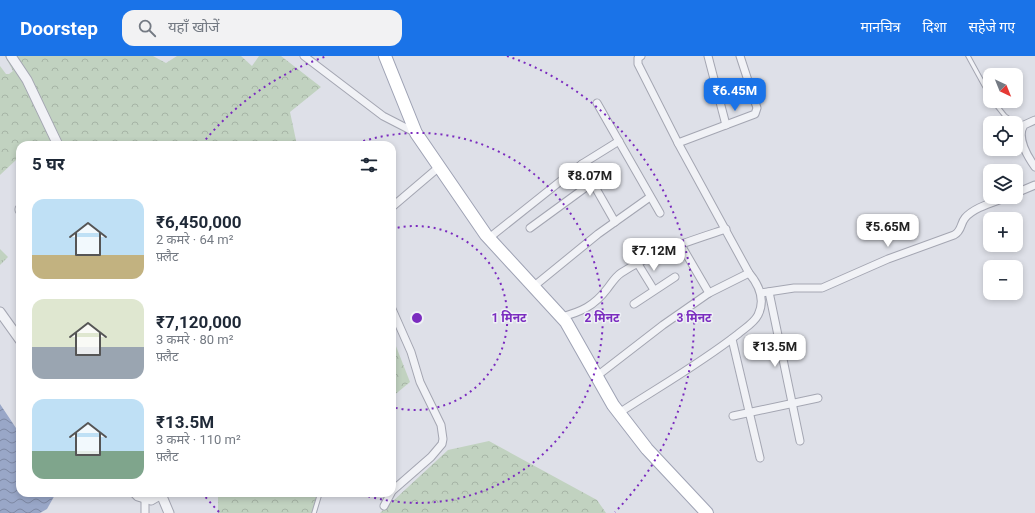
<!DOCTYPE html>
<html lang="hi">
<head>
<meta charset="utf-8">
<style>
	:root { --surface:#fff; --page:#f2f2f3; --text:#1f2937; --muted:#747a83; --accent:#1a73e8 }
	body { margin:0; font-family:Roboto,"Noto Sans Devanagari",sans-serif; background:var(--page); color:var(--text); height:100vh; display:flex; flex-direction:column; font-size:15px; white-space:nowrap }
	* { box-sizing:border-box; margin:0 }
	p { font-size:13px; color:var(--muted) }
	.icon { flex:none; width:22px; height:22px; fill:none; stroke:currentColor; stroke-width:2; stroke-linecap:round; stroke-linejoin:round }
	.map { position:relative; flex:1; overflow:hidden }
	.details { position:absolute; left:16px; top:85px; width:380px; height:356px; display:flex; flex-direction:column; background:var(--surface); border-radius:12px; box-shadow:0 2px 6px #0003 }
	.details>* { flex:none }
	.needle { width:26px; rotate:137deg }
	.controls { position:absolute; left:983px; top:12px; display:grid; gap:8px }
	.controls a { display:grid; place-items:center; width:40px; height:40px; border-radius:8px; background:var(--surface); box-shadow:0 2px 6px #0003; font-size:20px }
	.price { position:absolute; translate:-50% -34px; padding:0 9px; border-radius:8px; background:#fff; color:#222; font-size:13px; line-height:26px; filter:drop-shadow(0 1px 2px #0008) }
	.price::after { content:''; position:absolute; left:50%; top:24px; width:12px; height:9px; margin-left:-6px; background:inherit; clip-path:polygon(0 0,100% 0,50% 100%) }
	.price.selected { background:var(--accent); color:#fff }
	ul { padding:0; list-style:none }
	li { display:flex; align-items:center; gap:12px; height:100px; padding:0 16px }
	li span { display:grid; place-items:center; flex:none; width:112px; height:80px; border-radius:12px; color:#555 }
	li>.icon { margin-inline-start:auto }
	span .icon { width:48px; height:48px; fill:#fffc; stroke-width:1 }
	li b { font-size:17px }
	h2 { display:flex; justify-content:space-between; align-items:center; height:48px; padding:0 16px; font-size:17px }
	header { display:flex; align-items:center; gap:24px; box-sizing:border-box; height:56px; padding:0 20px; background:var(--accent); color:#fff }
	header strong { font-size:19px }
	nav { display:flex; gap:22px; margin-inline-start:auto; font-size:14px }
	.search { width:280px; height:36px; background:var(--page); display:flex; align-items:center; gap:10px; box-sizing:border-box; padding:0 14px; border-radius:12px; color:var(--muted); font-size:15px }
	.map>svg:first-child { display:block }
	.grass { fill:url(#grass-tufts) }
	.forest { fill:url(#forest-crowns) }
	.water { fill:url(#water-waves) }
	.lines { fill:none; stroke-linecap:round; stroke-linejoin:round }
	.service-casing { stroke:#a4a6b2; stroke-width:5.5 }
	.minor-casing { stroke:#a4a6b2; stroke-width:9 }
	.tertiary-casing { stroke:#a4a6b2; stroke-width:11 }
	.primary-casing { stroke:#9ea2b4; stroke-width:14 }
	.service { stroke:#f1f2f6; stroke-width:3.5 }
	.minor { stroke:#f1f2f6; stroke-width:7 }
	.tertiary { stroke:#f1f2f6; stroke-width:9 }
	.primary { stroke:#fff; stroke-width:12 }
	.ring { fill:none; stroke:#7b2cbf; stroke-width:2; stroke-dasharray:2 4 }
	.centre { fill:#7b2cbf; stroke:#eef0f6; stroke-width:2 }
	.ring-label { font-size:12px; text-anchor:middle; font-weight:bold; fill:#7b2cbf; stroke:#eef0f6; stroke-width:3; stroke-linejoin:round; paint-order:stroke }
</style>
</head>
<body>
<header>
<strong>Doorstep</strong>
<div class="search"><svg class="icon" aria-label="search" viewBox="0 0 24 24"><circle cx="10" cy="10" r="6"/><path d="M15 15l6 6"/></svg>यहाँ खोजें</div>
<nav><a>मानचित्र</a><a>दिशा</a><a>सहेजे गए</a></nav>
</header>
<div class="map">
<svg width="1035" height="457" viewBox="0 0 1035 457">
	<defs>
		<pattern id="grass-tufts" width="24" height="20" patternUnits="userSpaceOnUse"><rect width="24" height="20" fill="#c1d2c0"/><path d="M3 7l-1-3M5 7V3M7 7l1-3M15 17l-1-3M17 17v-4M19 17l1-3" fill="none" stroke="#a6b4a6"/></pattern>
		<pattern id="forest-crowns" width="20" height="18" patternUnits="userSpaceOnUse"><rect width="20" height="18" fill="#c1d2c0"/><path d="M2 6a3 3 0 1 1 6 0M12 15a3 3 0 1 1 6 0" fill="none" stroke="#a6b4a6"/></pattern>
		<pattern id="water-waves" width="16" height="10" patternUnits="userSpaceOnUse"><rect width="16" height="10" fill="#99a7c8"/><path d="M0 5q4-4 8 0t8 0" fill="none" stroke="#7d88a4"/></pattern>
	</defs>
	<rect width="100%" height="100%" fill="#dee0e8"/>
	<path class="grass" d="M0 193 8 201 0 209Z"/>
	<g class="forest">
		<path d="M5 0H153L166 7 177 0H241L252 10 259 0H281L321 31 290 56 297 89H20V107L17 103 0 119V10L6 18H9L13 15Z"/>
		<path d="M392 280 410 326 392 341Z"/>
		<path d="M489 385 597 444 606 457H380L448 394Z"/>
		<path d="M218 437H322L316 457H218Z"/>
	</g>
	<path class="water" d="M0 348 20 378 18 391 20 392V437H56L47 453 40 457H0Z"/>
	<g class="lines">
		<defs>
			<g id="service">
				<path d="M968 0 990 40"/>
				<path d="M993 45 1005 60 1015 67"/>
				<path d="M314 457 320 437"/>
			</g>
			<g id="minor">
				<path d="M304 0 383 60 416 77"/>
				<path d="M708 0 726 69"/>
				<path d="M597 47 660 157"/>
				<path d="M1035 64 1024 69C1016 81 1028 101 1035 111"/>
				<path d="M678 87 755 58 757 52 740 0"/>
				<path d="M582 108 615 166"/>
				<path d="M1016 137 1035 129"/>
				<path d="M392 151 439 111"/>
				<path d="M530 172 593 126"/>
				<path d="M489 182 582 108 619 85"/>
				<path d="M681 189 709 237"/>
				<path d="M638 208 654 234"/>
				<path d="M533 231 598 178 650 141"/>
				<path d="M769 236 800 385"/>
				<path d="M761 237 794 232H822L888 203 954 179C962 175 960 168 965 162 974 151 995 146 1007 141"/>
				<path d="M634 248 675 221"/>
				<path d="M392 253 411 296 420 326 441 369 443 383 442 388 431 401 392 435"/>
				<path d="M561 261C581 256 594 250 607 233 611 228 615 221 621 217 653 196 690 185 726 173"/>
				<path d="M732 283 760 402"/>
				<path d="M597 320 663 269 709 237 749 217"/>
				<path d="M619 357C659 331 701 307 738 278 745 272 754 267 758 259 766 243 759 229 749 217L678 87 638 8V2L641 0"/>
				<path d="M733 360 818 342"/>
				<path d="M145 442V457"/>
				<path d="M384 450 391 437"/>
			</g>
			<g id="tertiary">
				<path d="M11 0 27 24 58 89"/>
				<path d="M20 153V154"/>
				<path d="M0 256 20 284"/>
				<path d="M135 437 138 440 151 444 163 437"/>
				<path d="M161 438 169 457"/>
			</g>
			<path id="primary" d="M385 0 416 77 486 179 566 266 613 349 647 393 707 457"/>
		</defs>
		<use href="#service" class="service-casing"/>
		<use href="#minor" class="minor-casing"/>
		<use href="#tertiary" class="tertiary-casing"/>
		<use href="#primary" class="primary-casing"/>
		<use href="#service" class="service"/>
		<use href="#minor" class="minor"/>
		<use href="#tertiary" class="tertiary"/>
		<use href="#primary" class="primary"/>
	</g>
	<g class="ring">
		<path d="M392 173A92 92 0 1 1 392 351"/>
		<path d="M352 89A185 185 0 1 1 358 437"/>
		<path d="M219 456A277 277 0 0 1 203 438M202 88A277 277 0 0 1 327 0M507 0A277 277 0 0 1 615 456"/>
	</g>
	<circle cx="417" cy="262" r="6" class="centre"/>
	<g class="ring-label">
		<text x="509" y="266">1 मिनट</text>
		<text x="602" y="266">2 मिनट</text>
		<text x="694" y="266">3 मिनट</text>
	</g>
</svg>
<div class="controls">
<a><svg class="needle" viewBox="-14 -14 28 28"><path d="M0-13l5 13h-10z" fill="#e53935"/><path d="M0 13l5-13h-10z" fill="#747a83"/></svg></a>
<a><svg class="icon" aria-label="locate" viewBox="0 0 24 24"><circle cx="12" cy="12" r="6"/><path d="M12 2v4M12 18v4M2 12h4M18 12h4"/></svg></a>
<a><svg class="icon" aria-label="layers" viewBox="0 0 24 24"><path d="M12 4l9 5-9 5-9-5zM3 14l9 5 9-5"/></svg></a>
<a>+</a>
<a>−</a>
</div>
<b class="price selected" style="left:735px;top:56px">₹6.45M</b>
<b class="price" style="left:590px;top:141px">₹8.07M</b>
<b class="price" style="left:888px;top:192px">₹5.65M</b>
<b class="price" style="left:654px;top:216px">₹7.12M</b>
<b class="price" style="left:775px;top:312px">₹13.5M</b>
<section class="details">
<h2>5 घर<svg class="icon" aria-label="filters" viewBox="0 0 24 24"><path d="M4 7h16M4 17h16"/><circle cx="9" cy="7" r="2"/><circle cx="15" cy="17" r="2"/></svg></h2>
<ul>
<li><span style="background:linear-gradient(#bfe0f5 70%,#c2b280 0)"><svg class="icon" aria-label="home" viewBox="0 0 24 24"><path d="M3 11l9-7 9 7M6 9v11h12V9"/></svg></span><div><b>₹6,450,000</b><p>2 कमरे · 64 m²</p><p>फ़्लैट</p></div></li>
<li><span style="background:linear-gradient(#dfe7d0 60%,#9aa5b1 0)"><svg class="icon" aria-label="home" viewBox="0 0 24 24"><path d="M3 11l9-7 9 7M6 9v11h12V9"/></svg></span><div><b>₹7,120,000</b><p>3 कमरे · 80 m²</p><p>फ़्लैट</p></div></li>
<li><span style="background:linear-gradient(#bfe0f5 65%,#7fa58c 0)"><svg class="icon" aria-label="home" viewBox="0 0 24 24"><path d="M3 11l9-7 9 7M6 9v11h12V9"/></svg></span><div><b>₹13.5M</b><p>3 कमरे · 110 m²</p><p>फ़्लैट</p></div></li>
</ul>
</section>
</div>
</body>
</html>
